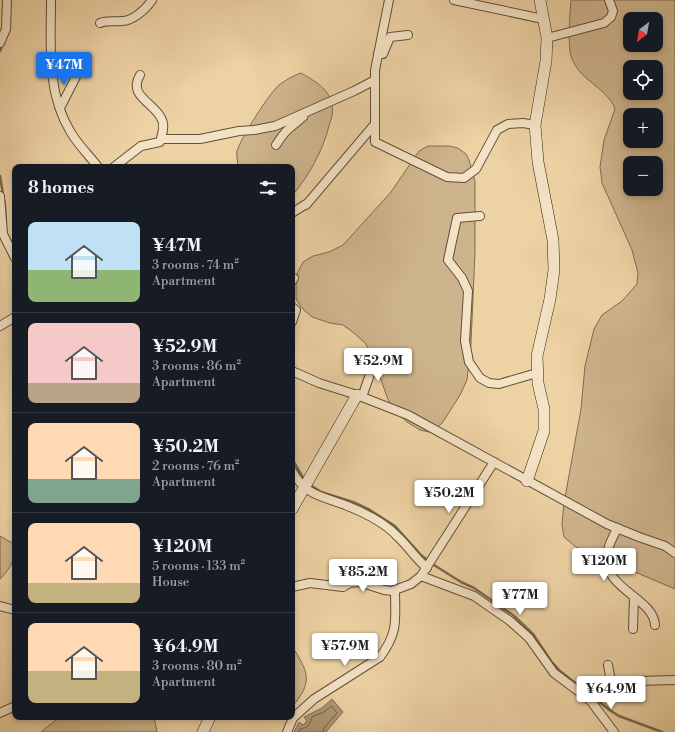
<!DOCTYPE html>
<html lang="en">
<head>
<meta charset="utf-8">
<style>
	:root { --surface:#171b24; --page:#242831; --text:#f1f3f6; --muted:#9ea1a6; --line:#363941; --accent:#1a73e8 }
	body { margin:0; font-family:"Libre Bodoni",serif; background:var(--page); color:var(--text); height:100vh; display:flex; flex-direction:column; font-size:15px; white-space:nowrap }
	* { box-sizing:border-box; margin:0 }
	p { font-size:13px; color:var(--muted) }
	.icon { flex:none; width:22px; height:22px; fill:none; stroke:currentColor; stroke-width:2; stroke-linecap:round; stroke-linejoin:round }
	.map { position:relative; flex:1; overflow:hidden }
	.side { position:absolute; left:12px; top:164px; width:283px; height:556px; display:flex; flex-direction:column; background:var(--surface); border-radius:8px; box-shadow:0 2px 6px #0003 }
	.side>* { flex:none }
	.needle { width:26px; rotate:211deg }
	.buttons { position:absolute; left:623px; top:12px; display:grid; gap:8px }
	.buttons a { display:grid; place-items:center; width:40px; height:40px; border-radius:8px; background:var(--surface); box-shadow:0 2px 6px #0003; font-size:20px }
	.price { position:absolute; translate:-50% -34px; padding:0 9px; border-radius:4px; background:#fff; color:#222; font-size:13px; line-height:26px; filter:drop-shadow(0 1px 2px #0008) }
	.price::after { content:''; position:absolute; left:50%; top:24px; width:12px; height:9px; margin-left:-6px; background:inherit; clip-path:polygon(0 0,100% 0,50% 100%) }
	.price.on { background:var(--accent); color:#fff }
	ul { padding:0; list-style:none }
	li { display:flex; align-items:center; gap:12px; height:100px; padding:0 16px }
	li+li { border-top:1px solid var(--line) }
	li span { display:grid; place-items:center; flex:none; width:112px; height:80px; border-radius:8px; color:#555 }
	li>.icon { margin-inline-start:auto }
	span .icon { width:48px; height:48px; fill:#fffc; stroke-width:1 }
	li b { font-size:17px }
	h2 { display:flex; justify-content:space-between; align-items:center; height:48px; padding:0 16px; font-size:17px }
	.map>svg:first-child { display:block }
	.green { fill:#ceb48c; stroke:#816b51; fill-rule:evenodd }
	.water { fill:#ae9674; stroke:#7d684e }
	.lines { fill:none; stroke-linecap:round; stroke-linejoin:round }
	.shore { stroke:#715c45; stroke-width:1 }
	.stream { stroke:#7d684e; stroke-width:2.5 }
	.street-casing { stroke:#624e3a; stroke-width:10 }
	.secondary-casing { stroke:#342216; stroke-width:12 }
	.street { stroke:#f3e2c4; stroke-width:8 }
	.secondary { stroke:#f3e2c4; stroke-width:11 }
</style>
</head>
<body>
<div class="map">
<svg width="675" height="732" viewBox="0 0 675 732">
	<rect width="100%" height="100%" fill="#edd2a4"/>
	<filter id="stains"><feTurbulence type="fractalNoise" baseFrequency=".005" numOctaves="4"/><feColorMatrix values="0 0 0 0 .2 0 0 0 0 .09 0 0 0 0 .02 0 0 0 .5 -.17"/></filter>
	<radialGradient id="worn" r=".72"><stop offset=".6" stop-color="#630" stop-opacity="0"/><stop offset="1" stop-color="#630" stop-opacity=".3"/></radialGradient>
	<g class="green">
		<path d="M571 0H675V589L576 547 564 537 562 524 564 503 581 409 585 366 594 329 602 315 622 301 637 284 638 273 632 250 602 183 600 167 604 140 615 109C611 97 599 89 590 81 582 75 576 68 572 59 567 48 570 14 571 0ZM630 19H656V45H630ZM630 67H656V93H630ZM630 115H656V141H630ZM630 163H656V189H630Z"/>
		<path d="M301 73C313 80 330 89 332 105 334 112 331 119 329 126 322 153 309 175 292 196V167H238C238 162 236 156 237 151 241 138 268 95 279 85 286 80 292 76 301 73Z"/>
		<path d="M428 146H449L458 148 466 154 469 160 475 181V252L471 343 467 380 460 395 443 422 434 431 429 432 420 430 407 422 393 409 387 397 373 356 365 343 354 333 343 325 330 323 312 317 303 309 296 299V284L297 274 303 262 313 256 329 252 343 245 391 192 419 151Z"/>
		<path d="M0 536 14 544C18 557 9 570 0 579Z"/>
		<path d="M292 646C308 672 314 681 292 707Z"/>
		<path d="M60 717H154L157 732H41Z"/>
	</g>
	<path class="water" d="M332 699 343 712 326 732H294L299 722 303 725 307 721 304 717 322 708Z"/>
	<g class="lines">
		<path class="shore" d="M299 732 300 729C308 728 310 724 312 717L324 712 332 706 337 713 324 728 323 732"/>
		<g class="stream">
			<path d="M0 51 3 43"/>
			<path d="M0 176 5 206 6 223"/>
			<path d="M292 459 305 481"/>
			<path d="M309 484 321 492 353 502 370 510 395 526 421 555 434 565 461 582 474 588 513 615 533 634 551 661 560 671 611 711 619 716 662 732"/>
		</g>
		<defs>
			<g id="street">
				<path d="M51 0C51 44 46 91 70 131 77 144 89 155 98 167"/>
				<path d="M389 0 375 70V142L447 177 464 178 476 169 497 130 508 124 523 123 535 125"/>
				<path d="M454 0 543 19"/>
				<path d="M100 23C108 20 114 22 122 21 133 21 146 9 152 0"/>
				<path d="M547 38 604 23 611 17 613 11 609 0"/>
				<path d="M0 43 6 29 7 0"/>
				<path d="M378 54H383L390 37 408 35"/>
				<path d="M60 108 79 71"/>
				<path d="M161 139H200L239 131 254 130 275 126 354 91 375 80"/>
				<path d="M276 145C285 130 290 128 303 117"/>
				<path d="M114 167 141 146 160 142C162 135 165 126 162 120 156 103 127 97 140 75"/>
				<path d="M0 196 3 234 15 258"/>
				<path d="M292 213 306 204V205L374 125"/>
				<path d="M480 216 457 218 448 260 462 278 468 291 465 341 469 362 480 378 489 383 499 384 537 373"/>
				<path d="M292 281 294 278"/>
				<path d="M292 307 296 310 292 322"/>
				<path d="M0 326 15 317"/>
				<path d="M292 371 319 383 357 395 408 415 607 524 639 537 665 546 675 553"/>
				<path d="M362 397 375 360"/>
				<path d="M292 471C307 498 325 496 350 507 367 514 385 523 397 536 408 546 415 558 427 568"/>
				<path d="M617 528C614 536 608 545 607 554 601 588 654 598 655 625"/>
				<path d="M421 576 474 596 510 621 529 638 554 673 590 700 614 732"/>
				<path d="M292 587 310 583 343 587 350 583 359 582 384 590 392 591 411 584 421 576 494 462"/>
				<path d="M0 606 15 610"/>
				<path d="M633 629 634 597"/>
				<path d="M608 665 612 687"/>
				<path d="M590 700 612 687 637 681 675 680"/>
				<path d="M0 713 15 706"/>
				<path d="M287 732 293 718 314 699 380 657C399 632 395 619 395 590"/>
			</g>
			<g id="secondary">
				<path d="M527 481 544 431V409L538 383 537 356 550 299 554 270 553 240 538 162 535 125 546 61 547 38 540 0"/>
				<path d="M292 509 357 395"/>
				<path d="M203 732 210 717"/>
			</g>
		</defs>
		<use href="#street" class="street-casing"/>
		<use href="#secondary" class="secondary-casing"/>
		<use href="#street" class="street"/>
		<use href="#secondary" class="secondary"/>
	</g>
	<rect width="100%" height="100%" filter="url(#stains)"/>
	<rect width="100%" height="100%" fill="url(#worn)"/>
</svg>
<div class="buttons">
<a><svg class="needle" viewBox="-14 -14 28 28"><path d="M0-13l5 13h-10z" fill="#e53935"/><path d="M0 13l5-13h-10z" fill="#9ea1a6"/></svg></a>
<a><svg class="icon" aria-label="locate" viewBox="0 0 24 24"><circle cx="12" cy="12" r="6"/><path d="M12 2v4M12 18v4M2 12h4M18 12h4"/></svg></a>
<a>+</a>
<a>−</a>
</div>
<b class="price on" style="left:64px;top:86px">¥47M</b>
<b class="price" style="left:378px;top:382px">¥52.9M</b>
<b class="price" style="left:449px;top:514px">¥50.2M</b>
<b class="price" style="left:604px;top:582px">¥120M</b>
<b class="price" style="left:363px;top:593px">¥85.2M</b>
<b class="price" style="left:520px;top:616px">¥77M</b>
<b class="price" style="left:345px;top:667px">¥57.9M</b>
<b class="price" style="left:611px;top:710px">¥64.9M</b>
<section class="side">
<h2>8 homes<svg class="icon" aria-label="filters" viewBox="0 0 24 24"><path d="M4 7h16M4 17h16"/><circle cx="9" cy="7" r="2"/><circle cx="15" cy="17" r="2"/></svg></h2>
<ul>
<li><span style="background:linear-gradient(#bfe0f5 60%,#8fb573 0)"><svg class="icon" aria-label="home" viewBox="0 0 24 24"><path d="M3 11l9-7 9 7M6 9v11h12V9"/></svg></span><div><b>¥47M</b><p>3 rooms · 74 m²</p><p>Apartment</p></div></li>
<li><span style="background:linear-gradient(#f6c9c9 75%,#b9a48a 0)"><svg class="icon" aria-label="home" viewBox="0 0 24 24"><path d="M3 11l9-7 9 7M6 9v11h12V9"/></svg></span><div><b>¥52.9M</b><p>3 rooms · 86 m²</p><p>Apartment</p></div></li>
<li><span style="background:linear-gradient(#ffd9b3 70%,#7fa58c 0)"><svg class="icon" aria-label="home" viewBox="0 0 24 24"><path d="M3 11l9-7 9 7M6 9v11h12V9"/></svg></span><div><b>¥50.2M</b><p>2 rooms · 76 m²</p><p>Apartment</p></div></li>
<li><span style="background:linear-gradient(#ffd9b3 75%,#c2b280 0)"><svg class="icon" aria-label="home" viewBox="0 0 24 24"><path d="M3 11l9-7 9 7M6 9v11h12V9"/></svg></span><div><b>¥120M</b><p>5 rooms · 133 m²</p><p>House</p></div></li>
<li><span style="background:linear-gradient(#ffd9b3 60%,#c2b280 0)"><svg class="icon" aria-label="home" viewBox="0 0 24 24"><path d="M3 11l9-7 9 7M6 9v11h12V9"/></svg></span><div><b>¥64.9M</b><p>3 rooms · 80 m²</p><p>Apartment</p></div></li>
</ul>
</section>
</div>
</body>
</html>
